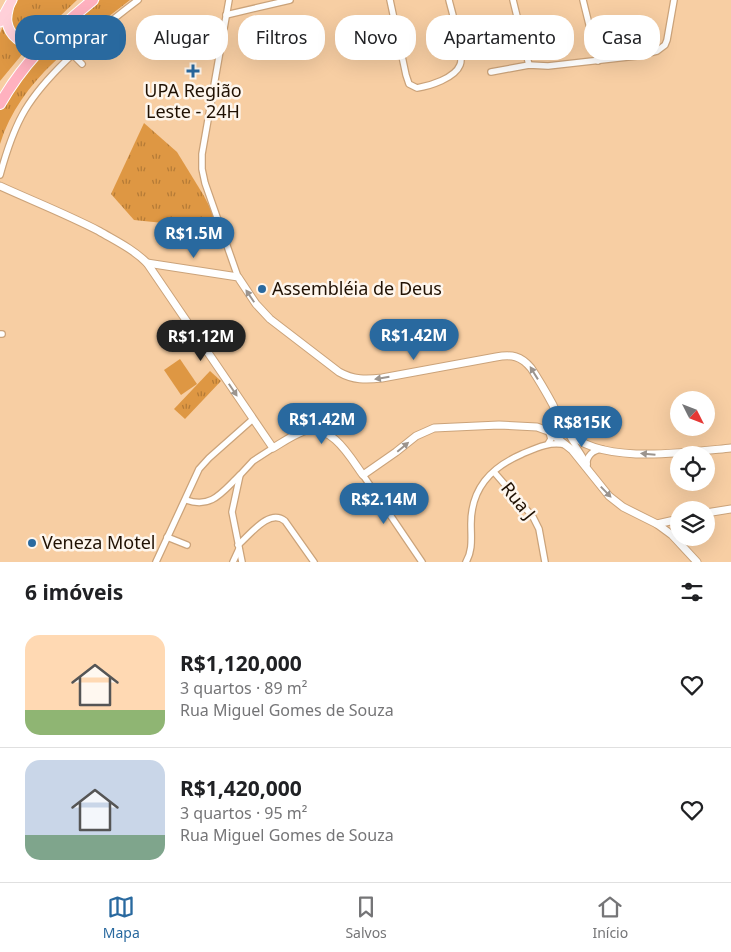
<!DOCTYPE html>
<html lang="pt">
<head>
<meta charset="utf-8">
<style>
	:root { --surface:#fff; --page:#f2f2f2; --text:#202124; --muted:#757577; --line:#e0e0e0; --accent:#29699f }
	body { margin:0; font-family:"Noto Sans",sans-serif; background:var(--page); color:var(--text); height:100vh; display:flex; flex-direction:column; font-size:19px; white-space:nowrap }
	* { box-sizing:border-box; margin:0 }
	p { font-size:16px; color:var(--muted) }
	.icon { flex:none; width:28px; height:28px; fill:none; stroke:currentColor; stroke-width:2; stroke-linecap:round; stroke-linejoin:round }
	.map { position:relative; height:562px; overflow:hidden }
	.drawer { display:flex; flex-direction:column; background:var(--surface); flex:1 }
	.drawer>* { flex:none }
	.guide { position:absolute; left:15px; top:15px; width:701px; height:45px; display:flex; gap:10px }
	.needle { width:32px; rotate:132deg }
	.controls { position:absolute; left:670px; top:391px; display:grid; gap:10px }
	.controls a { display:grid; place-items:center; width:45px; height:45px; border-radius:50%; background:var(--surface); box-shadow:0 5px 20px #0002; font-size:25px }
	.price { position:absolute; translate:-50% -42px; padding:0 11px; border-radius:18px; background:var(--accent); color:#fff; font-size:16px; line-height:32px; filter:drop-shadow(0 1px 2px #0008) }
	.price::after { content:''; position:absolute; left:50%; top:30px; width:15px; height:11px; margin-left:-8px; background:inherit; clip-path:polygon(0 0,100% 0,50% 100%) }
	.price.on { background:#222; color:#fff }
	ul { padding:0; list-style:none }
	li { display:flex; align-items:center; gap:15px; height:125px; padding:0 25px }
	li+li { border-top:1px solid var(--line) }
	li span { display:grid; place-items:center; flex:none; width:140px; height:100px; border-radius:15px; color:#555 }
	li>.icon { margin-inline-start:auto }
	span .icon { width:60px; height:60px; fill:#fffc; stroke-width:1 }
	li b { font-size:21px }
	h2 { display:flex; justify-content:space-between; align-items:center; height:60px; padding:0 25px; font-size:21px }
	.tag { padding:0 18px; border-radius:20px; background:var(--surface); box-shadow:0 5px 20px #0002; font-size:18px; line-height:45px }
	.tag.on { background:var(--accent); color:#fff }
	.menu { display:flex; justify-content:space-around; align-items:center; height:70px; border-top:1px solid var(--line); background:var(--surface); font-size:14px; color:var(--muted) }
	.menu a { display:grid; justify-items:center; gap:2px }
	.menu .on { color:var(--accent) }
	.map>svg:first-child { display:block }
	.grass { fill:url(#grass-tufts) }
	.pitch { fill:#de9743 }
	.lines { fill:none; stroke-linecap:round; stroke-linejoin:round }
	.minor-casing { stroke:#cba37a; stroke-width:8 }
	.tertiary-casing { stroke:#cba37a; stroke-width:9 }
	.primary-casing { stroke:#fff; stroke-width:11 }
	.motorway-casing { stroke:#fff; stroke-width:12 }
	.minor { stroke:#fff; stroke-width:5.5 }
	.tertiary { stroke:#fff; stroke-width:7 }
	.primary { stroke:#ffd0d9; stroke-width:9 }
	.motorway { stroke:#ffb1bf; stroke-width:10 }
	.oneway { fill:#9b948e }
	.poi-dot { fill:#29699f; stroke:#fef6ed; stroke-width:2 }
	.labels { text-anchor:middle; stroke-width:5; stroke-linejoin:round; paint-order:stroke }
	.poi-label { font-size:18px; fill:#201103; stroke:#fef6ed; text-anchor:start }
	.street-label { font-size:18px; fill:#201103; stroke:#fef6ed }
</style>
</head>
<body>
<div class="map">
<svg width="731" height="562" viewBox="0 0 731 562">
	<defs>
		<pattern id="grass-tufts" width="24" height="20" patternUnits="userSpaceOnUse" patternTransform="scale(1.25)"><rect width="24" height="20" fill="#de9743"/><path d="M3 7l-1-3M5 7V3M7 7l1-3M15 17l-1-3M17 17v-4M19 17l1-3" fill="none" stroke="#b47a36"/></pattern>
	</defs>
	<rect width="100%" height="100%" fill="#f7cea3"/>
	<g class="grass">
		<path d="M18 0H77L38 37C25 42 11 33 10 20 10 12 14 6 18 0Z"/>
		<path d="M100 0H130C79 40 20 79 0 144V108L13 87 50 45Z"/>
		<path d="M4 24 29 46 0 81V33Z"/>
		<path d="M144 123 177 152 204 196 221 229 134 220 111 194Z"/>
		<path d="M210 371 221 381 185 419 174 409Z"/>
	</g>
	<path class="pitch" d="M180 359 197 384 181 395 164 370Z"/>
	<g class="lines">
		<defs>
			<g id="minor">
				<path d="M229 0 202 154V169L205 183 238 277"/>
				<path d="M390 0 406 75 409 84 417 88C430 86 455 78 460 65 465 54 452 13 449 0"/>
				<path d="M513 0 529 65"/>
				<path d="M583 0 598 61"/>
				<path d="M226 15 290 0"/>
				<path d="M73 55 82 64"/>
				<path d="M491 72 529 65 548 66 637 56 657 51 665 45 667 40 674 0"/>
				<path d="M0 175C6 153 13 130 25 110 49 70 101 28 138 0"/>
				<path d="M0 334H2"/>
				<path d="M567 432 587 464"/>
				<path d="M548 444 551 439 549 432 558 431 562 423"/>
				<path d="M587 465C586 456 593 450 602 449"/>
				<path d="M494 472 533 517 539 529 545 562"/>
				<path d="M363 475 422 562"/>
				<path d="M186 500C212 509 222 492 240 475"/>
				<path d="M679 526 677 534 679 540"/>
				<path d="M167 537 187 545"/>
				<path d="M238 545C250 535 269 508 285 521L314 562"/>
				<path d="M156 562 199 469 209 458 253 419"/>
				<path d="M233 562 239 549"/>
				<path d="M242 562 232 512 240 475 253 461 273 448"/>
				<path d="M466 562C473 550 471 538 471 524 471 489 490 468 522 454 536 448 550 441 566 445"/>
			</g>
			<g id="tertiary">
				<path d="M0 186C33 201 66 214 99 231 116 241 133 249 147 263L273 448C283 442 293 435 304 431 332 423 350 457 363 475L396 452 416 436 434 428 499 425 537 427 548 431 572 450 609 496 623 507 657 524 672 535 697 562"/>
				<path d="M147 263 238 277 256 304 270 319 339 372C353 380 366 380 382 378L496 357C512 354 521 356 531 368 539 380 546 392 553 405 557 414 561 424 568 431 597 466 690 452 731 448"/>
				<path d="M706 513 731 509"/>
				<path d="M657 524 679 519"/>
			</g>
			<g id="primary">
				<path d="M9 6C8 11 6 16 7 22 9 35 23 48 36 43 42 40 48 35 53 31"/>
				<path d="M0 22 12 0"/>
			</g>
			<path id="motorway" d="M0 104C23 63 57 29 93 0"/>
		</defs>
		<use href="#minor" class="minor-casing"/>
		<use href="#tertiary" class="tertiary-casing"/>
		<use href="#primary" class="primary-casing"/>
		<use href="#motorway" class="motorway-casing"/>
		<use href="#minor" class="minor"/>
		<use href="#tertiary" class="tertiary"/>
		<use href="#primary" class="primary"/>
		<use href="#motorway" class="motorway"/>
	</g>
	<defs><path id="oneway-solid" d="M-6-.8H1V-3.2L6.5 0L1 3.2V.8H-6Z" transform="scale(1.25)"/></defs>
	<g class="oneway">
		<use href="#oneway-solid" transform="translate(250 296) rotate(-124)"/>
		<use href="#oneway-solid" transform="translate(534 373) rotate(-122)"/>
		<use href="#oneway-solid" transform="translate(382 378) rotate(171)"/>
		<use href="#oneway-solid" transform="translate(233 390) rotate(56)"/>
		<use href="#oneway-solid" transform="translate(403 447) rotate(-40)"/>
		<use href="#oneway-solid" transform="translate(648 454) rotate(-175)"/>
		<use href="#oneway-solid" transform="translate(606 492) rotate(46)"/>
	</g>
	<g class="poi-dot">
		<path d="M190.5 63.5h5v5h5v5h-5v5h-5v-5h-5v-5h5z"/>
		<circle cx="262" cy="289" r="5"/>
		<circle cx="32" cy="543" r="5"/>
	</g>
	<g class="labels">
		<g class="poi-label">
			<text x="193" y="97" text-anchor="middle">UPA Região<tspan x="193" dy="21">Leste - 24H</tspan></text>
			<text x="272" y="295">Assembléia de Deus</text>
			<text x="42" y="549">Veneza Motel</text>
		</g>
		<g class="street-label">
			<text transform="translate(518 501) rotate(51)" y="6">Rua J</text>
		</g>
	</g>
</svg>
<div class="controls">
<a><svg class="needle" viewBox="-14 -14 28 28"><path d="M0-13l5 13h-10z" fill="#e53935"/><path d="M0 13l5-13h-10z" fill="#757577"/></svg></a>
<a><svg class="icon" aria-label="locate" viewBox="0 0 24 24"><circle cx="12" cy="12" r="6"/><path d="M12 2v4M12 18v4M2 12h4M18 12h4"/></svg></a>
<a><svg class="icon" aria-label="layers" viewBox="0 0 24 24"><path d="M12 4l9 5-9 5-9-5zM3 14l9 5 9-5"/></svg></a>
</div>
<b class="price" style="left:194px;top:259px">R$1.5M</b>
<b class="price" style="left:414px;top:361px">R$1.42M</b>
<b class="price on" style="left:201px;top:362px">R$1.12M</b>
<b class="price" style="left:322px;top:445px">R$1.42M</b>
<b class="price" style="left:582px;top:448px">R$815K</b>
<b class="price" style="left:384px;top:525px">R$2.14M</b>
<div class="guide">
<a class="tag on">Comprar</a>
<a class="tag">Alugar</a>
<a class="tag">Filtros</a>
<a class="tag">Novo</a>
<a class="tag">Apartamento</a>
<a class="tag">Casa</a>
</div>
</div>
<section class="drawer">
<h2>6 imóveis<svg class="icon" aria-label="filters" viewBox="0 0 24 24"><path d="M4 7h16M4 17h16"/><circle cx="9" cy="7" r="2"/><circle cx="15" cy="17" r="2"/></svg></h2>
<ul>
<li><span style="background:linear-gradient(#ffd9b3 75%,#8fb573 0)"><svg class="icon" aria-label="home" viewBox="0 0 24 24"><path d="M3 11l9-7 9 7M6 9v11h12V9"/></svg></span><div><b>R$1,120,000</b><p>3 quartos · 89 m²</p><p>Rua Miguel Gomes de Souza</p></div><svg class="icon" aria-label="heart" viewBox="0 0 24 24"><path d="M12 20l-8-8c-3-5 5-10 8-4 3-6 11-1 8 4z"/></svg></li>
<li><span style="background:linear-gradient(#c9d6e8 75%,#7fa58c 0)"><svg class="icon" aria-label="home" viewBox="0 0 24 24"><path d="M3 11l9-7 9 7M6 9v11h12V9"/></svg></span><div><b>R$1,420,000</b><p>3 quartos · 95 m²</p><p>Rua Miguel Gomes de Souza</p></div><svg class="icon" aria-label="heart" viewBox="0 0 24 24"><path d="M12 20l-8-8c-3-5 5-10 8-4 3-6 11-1 8 4z"/></svg></li>
</ul>
</section>
<nav class="menu">
<a class="on"><svg class="icon" aria-label="map" viewBox="0 0 24 24"><path d="M3 6l6-2 6 2 6-2v14l-6 2-6-2-6 2zM9 4v14M15 6v14"/></svg>Mapa</a>
<a><svg class="icon" aria-label="saved" viewBox="0 0 24 24"><path d="M7 4h10v16l-5-4-5 4z"/></svg>Salvos</a>
<a><svg class="icon" aria-label="home" viewBox="0 0 24 24"><path d="M3 11l9-7 9 7M6 9v11h12V9"/></svg>Início</a>
</nav>
</body>
</html>
